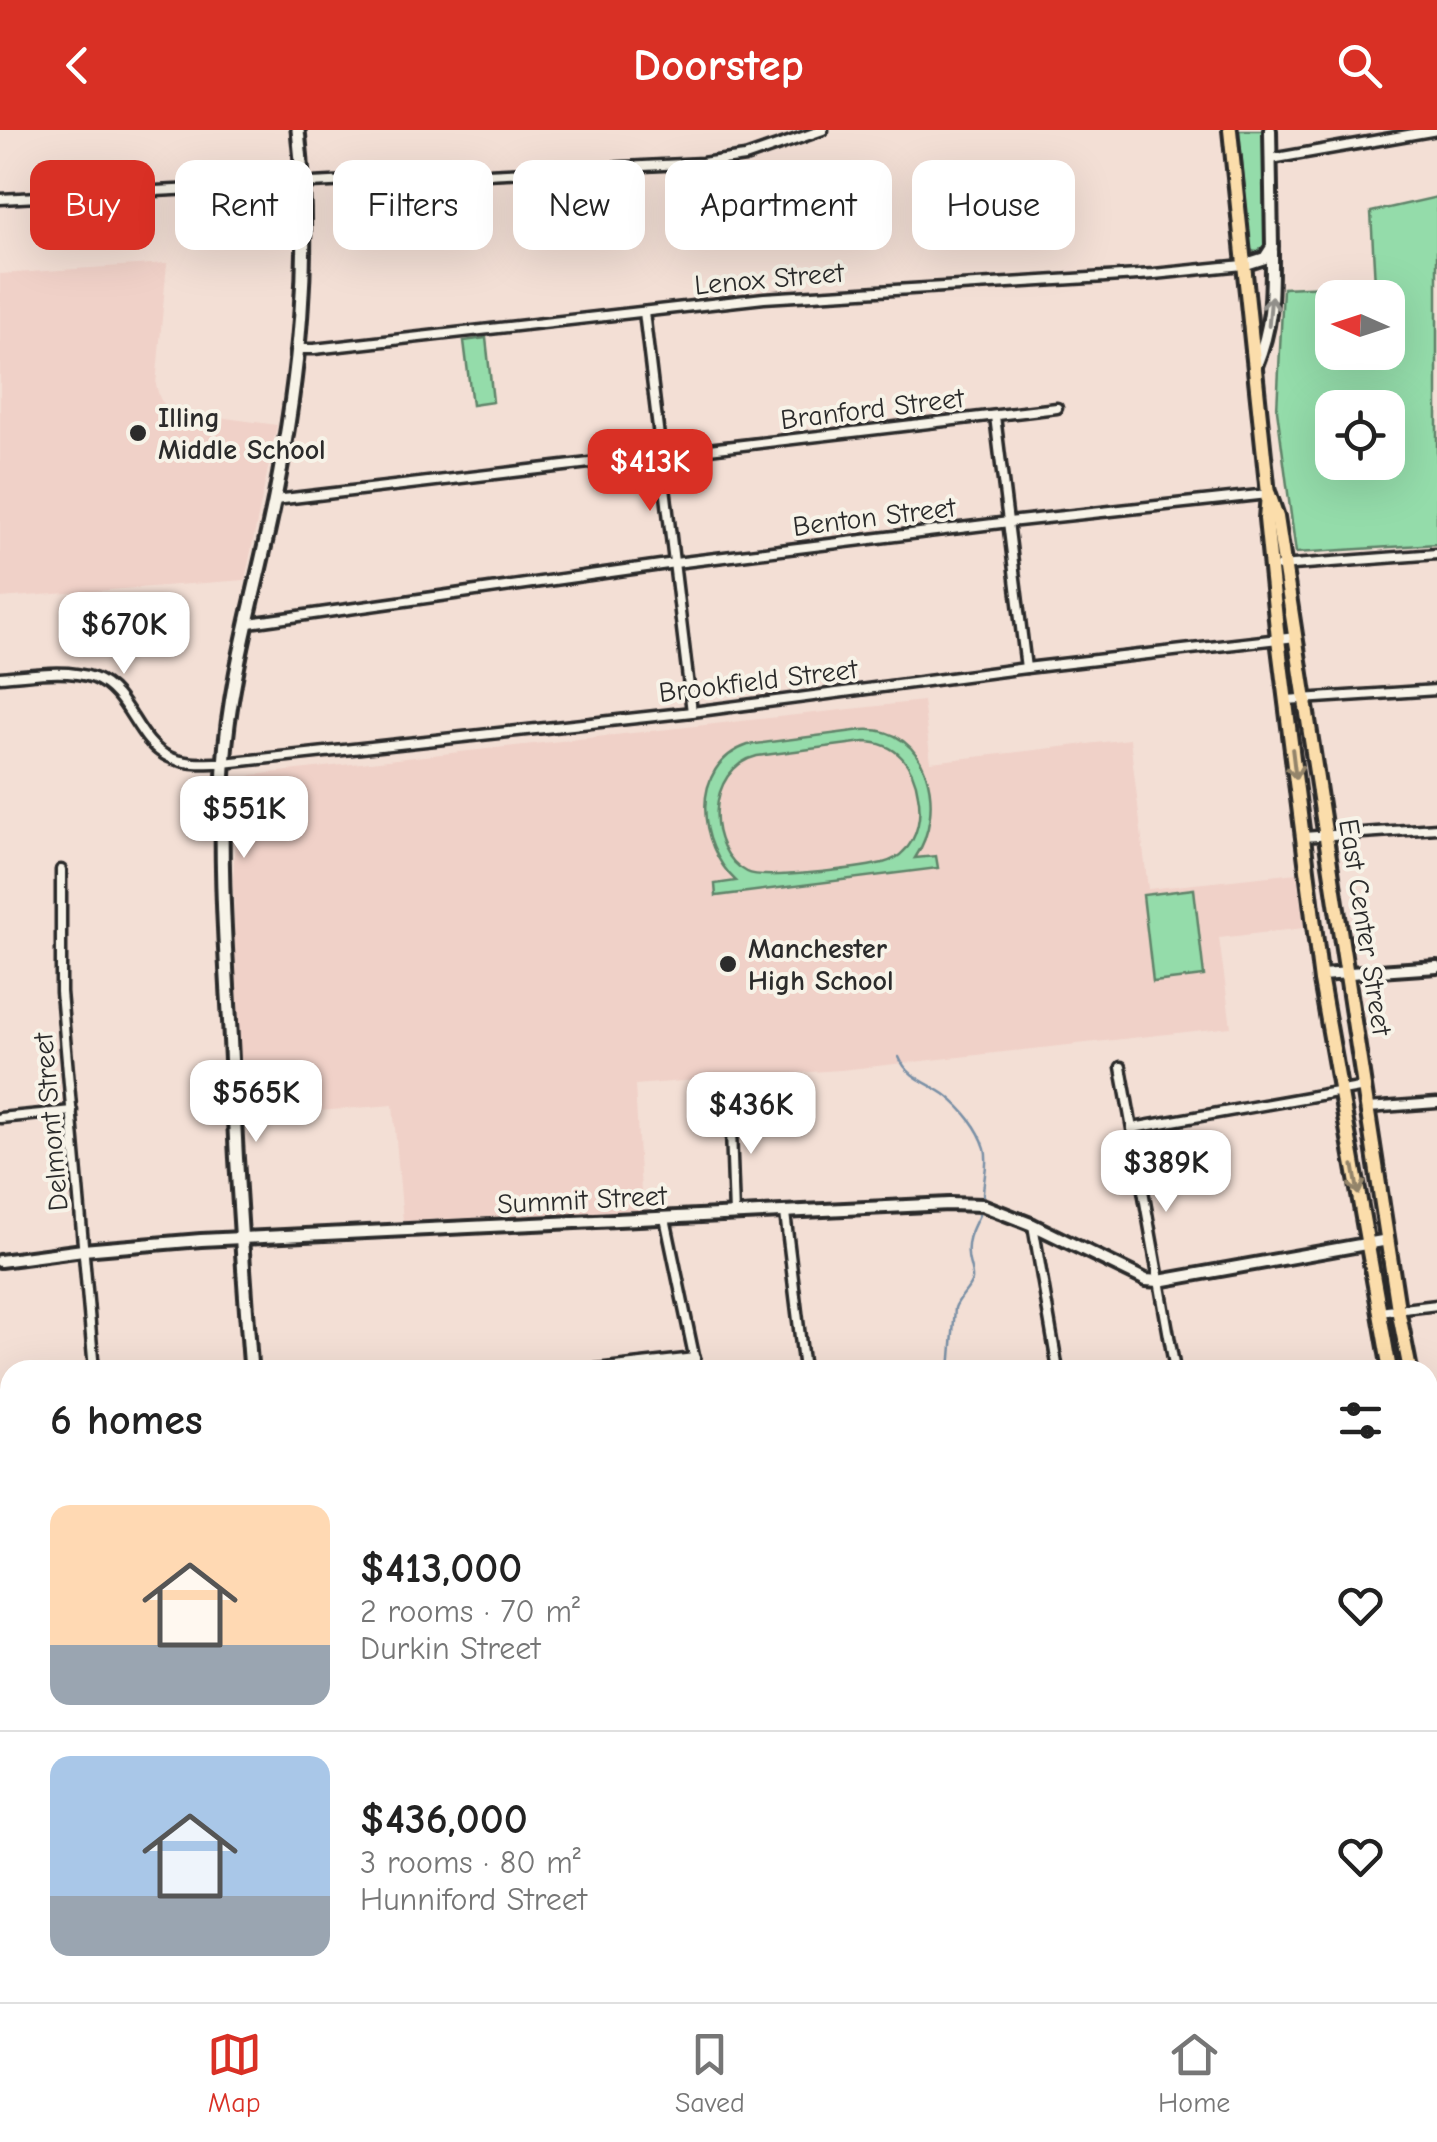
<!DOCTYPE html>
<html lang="en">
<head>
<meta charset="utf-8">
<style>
	:root { --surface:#fff; --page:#f6f6f6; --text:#222; --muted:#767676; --line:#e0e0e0; --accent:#d93025 }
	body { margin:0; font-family:"Comic Neue",sans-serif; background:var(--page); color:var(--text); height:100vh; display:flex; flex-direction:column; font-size:38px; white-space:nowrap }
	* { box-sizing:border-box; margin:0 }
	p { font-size:32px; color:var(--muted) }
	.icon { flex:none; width:55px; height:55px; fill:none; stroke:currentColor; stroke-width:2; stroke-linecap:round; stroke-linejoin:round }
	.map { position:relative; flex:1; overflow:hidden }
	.side { position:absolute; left:0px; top:1230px; width:1438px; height:642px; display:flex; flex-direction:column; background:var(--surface); border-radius:30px 30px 0 0; box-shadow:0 10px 40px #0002 }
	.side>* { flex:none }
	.top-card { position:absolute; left:30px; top:30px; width:1378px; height:90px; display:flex; gap:20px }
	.needle { width:65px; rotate:273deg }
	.tools { position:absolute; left:1315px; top:150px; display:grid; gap:20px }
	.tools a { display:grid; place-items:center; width:90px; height:90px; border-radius:20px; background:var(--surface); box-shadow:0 10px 40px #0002; font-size:50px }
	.price { position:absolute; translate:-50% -85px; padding:0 22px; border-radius:20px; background:#fff; color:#222; font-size:32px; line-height:65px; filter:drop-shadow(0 2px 5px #0008) }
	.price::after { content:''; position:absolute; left:50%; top:60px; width:30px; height:22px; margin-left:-15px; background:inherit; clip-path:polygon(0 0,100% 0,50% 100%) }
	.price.active { background:var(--accent); color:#fff }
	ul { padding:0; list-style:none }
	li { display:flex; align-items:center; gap:30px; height:250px; padding:0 50px }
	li+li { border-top:2px solid var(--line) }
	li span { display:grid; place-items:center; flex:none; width:280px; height:200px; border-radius:20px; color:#555 }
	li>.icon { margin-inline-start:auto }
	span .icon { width:120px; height:120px; fill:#fffc; stroke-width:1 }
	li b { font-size:42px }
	h2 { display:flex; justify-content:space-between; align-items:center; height:120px; padding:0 50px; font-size:42px }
	.pill { padding:0 35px; border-radius:20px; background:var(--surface); box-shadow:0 10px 40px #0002; font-size:35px; line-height:90px }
	.pill.active { background:var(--accent); color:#fff }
	header { display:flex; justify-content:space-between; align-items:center; height:130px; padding:0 50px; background:var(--accent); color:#fff; font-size:45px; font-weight:600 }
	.tabs { display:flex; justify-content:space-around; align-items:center; height:140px; border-top:2px solid var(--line); background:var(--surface); font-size:28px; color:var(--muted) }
	.tabs a { display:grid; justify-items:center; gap:5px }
	.tabs .active { color:var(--accent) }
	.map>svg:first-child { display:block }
	.built { fill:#f0d1c8 }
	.green { fill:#94dcaa; stroke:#60846a; stroke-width:2.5; fill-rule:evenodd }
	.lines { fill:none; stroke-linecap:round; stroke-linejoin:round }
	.stream { stroke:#7a90a6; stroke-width:2.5 }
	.minor-casing { stroke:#2b2b2b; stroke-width:15 }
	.tertiary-casing { stroke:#2b2b2b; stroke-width:18 }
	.secondary-casing { stroke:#2b2b2b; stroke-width:19 }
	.primary-casing { stroke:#2b2b2b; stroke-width:20 }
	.minor { stroke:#f7f3e8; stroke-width:8 }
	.tertiary { stroke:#f7f3e8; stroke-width:10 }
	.secondary { stroke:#f7f3e8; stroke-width:11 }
	.primary { stroke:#fbddab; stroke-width:12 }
	.oneway { stroke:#918f8a }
	.oneway2 { stroke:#93846b }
	.poi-dot { fill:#2b2b2b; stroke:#f7f3e8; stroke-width:4 }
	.labels { text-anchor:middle; stroke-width:8; stroke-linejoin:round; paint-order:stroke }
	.street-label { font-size:28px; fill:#2b2b2b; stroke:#f7f3e8 }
	.poi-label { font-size:28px; font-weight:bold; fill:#2b2b2b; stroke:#f7f3e8; text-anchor:start }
</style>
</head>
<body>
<header><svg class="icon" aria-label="back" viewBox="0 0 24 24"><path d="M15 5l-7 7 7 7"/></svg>Doorstep<svg class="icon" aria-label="search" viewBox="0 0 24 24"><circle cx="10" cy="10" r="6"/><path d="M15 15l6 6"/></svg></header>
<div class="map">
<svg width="1437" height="1872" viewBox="0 0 1437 1872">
	<rect width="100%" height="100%" fill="#f3dfd5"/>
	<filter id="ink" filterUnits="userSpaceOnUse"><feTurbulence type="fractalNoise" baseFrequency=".01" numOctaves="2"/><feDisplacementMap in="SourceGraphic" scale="20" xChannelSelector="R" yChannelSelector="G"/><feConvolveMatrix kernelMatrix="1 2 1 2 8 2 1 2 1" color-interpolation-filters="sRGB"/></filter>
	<g filter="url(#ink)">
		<g class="built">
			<path d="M167 133 156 255 160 269 166 276 175 281 277 295 245 450 0 468V144Z"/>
			<path d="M923 571 931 632 1130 609 1148 759 1297 743 1304 798 1219 808 1231 897 841 940 738 947V957L729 955 720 958 719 948 635 955 642 1080 403 1091 393 975 245 987 237 905 233 751 237 661 245 648 252 645Z"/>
			<path d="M759 1862 760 1872H389L388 1863Z"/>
		</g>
		<g class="green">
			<path d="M1239 0H1264L1265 115 1257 122 1252 121 1250 118Z"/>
			<path d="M1437 67V414L1296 423 1277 280 1283 158 1375 154 1371 82ZM1332 168H1388V222H1332ZM1332 278H1388V332H1332Z"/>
			<path d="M486 208 493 272 472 275 464 211Z"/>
			<path d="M862 600C930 595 947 681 915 728L936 726 938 738 716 766 715 754 736 751C698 716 688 635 748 615ZM864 612C896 612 914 635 918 665 922 684 918 709 903 722 898 728 890 731 883 733 860 738 763 751 747 742 705 720 705 639 757 626Z"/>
			<path d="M1194 759 1204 846 1153 852 1143 765Z"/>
			<path d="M1428 1713 1437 1736V1872H1073V1863L1428 1862Z"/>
		</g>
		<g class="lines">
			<g class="stream">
				<path d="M899 927C908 949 930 953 947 966 963 979 979 998 985 1018 989 1032 983 1050 983 1065"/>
				<path d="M950 1240 955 1178C959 1167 970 1159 972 1150 973 1142 968 1132 968 1125 966 1109 973 1098 979 1085"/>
				<path d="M1220 1862 1223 1872"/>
			</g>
			<defs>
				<g id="minor">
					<path d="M1271 29 1437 0"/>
					<path d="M0 69 702 33 745 27 823 0"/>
					<path d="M644 182 692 582"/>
					<path d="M299 219H314L764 168 1154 144 1243 135"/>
					<path d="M995 286 1026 538"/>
					<path d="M275 370 1057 278"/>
					<path d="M1280 436 1437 424"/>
					<path d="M249 493 675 433 1009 392 1268 364"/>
					<path d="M0 547C30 545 65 538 94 548 130 562 136 612 169 627 186 635 206 633 224 633L692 582 1026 538 1296 507"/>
					<path d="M1286 570 1437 560"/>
					<path d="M1303 707 1437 698"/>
					<path d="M61 740V862L94 1240"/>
					<path d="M1121 937 1175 1240"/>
					<path d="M730 970 734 1085"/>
					<path d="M1368 978 1437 973"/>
					<path d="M0 988 72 981"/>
					<path d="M1133 998 1365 957"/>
					<path d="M785 1083 804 1240"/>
					<path d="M665 1088 697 1240"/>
					<path d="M1033 1095 1058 1240"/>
					<path d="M1379 1182 1437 1175"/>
					<path d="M588 1240 695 1228"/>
					<path d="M0 1406 10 1405"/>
					<path d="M1437 1705 1431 1707 1437 1720"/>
					<path d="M75 1862 76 1872"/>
					<path d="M619 1862 620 1872"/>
					<path d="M767 1862 768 1872"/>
					<path d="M1006 1862V1872"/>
					<path d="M785 1872 912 1862"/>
				</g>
				<g id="tertiary">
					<path d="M1243 135 1265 128 1272 117 1270 0"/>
					<path d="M1256 236C1273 193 1272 166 1272 121"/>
					<path d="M1321 845 1437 837"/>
					<path d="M0 1131 83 1120 201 1110 949 1074 982 1075 1033 1095 1146 1150 1159 1151 1388 1110"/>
				</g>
				<g id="secondary">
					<path d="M251 1240C242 1127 235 1014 230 900 225 812 219 724 224 636 229 548 258 454 275 368 299 247 312 124 298 0"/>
					<path d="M300 1862 301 1872"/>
				</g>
				<g id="primary">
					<path d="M1230 0 1268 364 1266 389 1278 509 1321 851 1390 1240"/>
					<path d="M1269 364 1277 387 1398 1179 1410 1240"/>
					<path d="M1428 1309 1437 1340"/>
					<path d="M1428 1358 1437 1374"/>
					<path d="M1428 1385 1437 1386"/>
					<path d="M0 1556 10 1555"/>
				</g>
			</defs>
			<use href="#minor" class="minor-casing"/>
			<use href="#tertiary" class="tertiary-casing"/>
			<use href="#secondary" class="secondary-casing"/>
			<use href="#primary" class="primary-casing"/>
			<use href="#minor" class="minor"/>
			<use href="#tertiary" class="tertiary"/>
			<use href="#secondary" class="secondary"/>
			<use href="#primary" class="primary"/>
		</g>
		<defs><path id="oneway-shaft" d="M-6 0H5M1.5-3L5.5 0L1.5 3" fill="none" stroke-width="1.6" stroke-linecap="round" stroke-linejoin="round" transform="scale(2.5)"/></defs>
		<use class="oneway" href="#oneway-shaft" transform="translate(1270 181) rotate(-85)"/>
		<g class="oneway2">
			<use href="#oneway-shaft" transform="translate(1294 634) rotate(83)"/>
			<use href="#oneway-shaft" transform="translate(1356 1050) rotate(80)"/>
		</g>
	</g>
	<g class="poi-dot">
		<circle cx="138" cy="303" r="10"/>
		<circle cx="728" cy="834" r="10"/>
	</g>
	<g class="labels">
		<g class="street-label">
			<text transform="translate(769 148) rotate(-5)" y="10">Lenox Street</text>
			<text transform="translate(872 278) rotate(-7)" y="10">Branford Street</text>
			<text transform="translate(874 386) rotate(-7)" y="10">Benton Street</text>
			<text transform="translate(758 550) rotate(-7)" y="10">Brookfield Street</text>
			<text transform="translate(1366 797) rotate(81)" y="10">East Center Street</text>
			<text transform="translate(50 992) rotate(-95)" y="10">Delmont Street</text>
			<text transform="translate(582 1069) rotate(-3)" y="10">Summit Street</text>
		</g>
		<g class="poi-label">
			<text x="158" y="297">Illing<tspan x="158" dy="32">Middle School</tspan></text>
			<text x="748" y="828">Manchester<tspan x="748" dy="32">High School</tspan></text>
		</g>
	</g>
</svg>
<div class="tools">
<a><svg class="needle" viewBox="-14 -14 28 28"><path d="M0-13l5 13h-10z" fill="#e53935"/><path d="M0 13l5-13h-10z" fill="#767676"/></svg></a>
<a><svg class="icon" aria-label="locate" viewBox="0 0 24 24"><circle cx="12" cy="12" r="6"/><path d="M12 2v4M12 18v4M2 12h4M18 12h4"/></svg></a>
</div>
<b class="price active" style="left:650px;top:384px">$413K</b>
<b class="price" style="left:124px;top:547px">$670K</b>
<b class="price" style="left:244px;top:731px">$551K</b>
<b class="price" style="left:256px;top:1015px">$565K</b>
<b class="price" style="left:751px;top:1027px">$436K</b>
<b class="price" style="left:1166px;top:1085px">$389K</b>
<div class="top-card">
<a class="pill active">Buy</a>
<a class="pill">Rent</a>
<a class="pill">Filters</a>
<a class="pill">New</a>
<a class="pill">Apartment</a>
<a class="pill">House</a>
</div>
<section class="side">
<h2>6 homes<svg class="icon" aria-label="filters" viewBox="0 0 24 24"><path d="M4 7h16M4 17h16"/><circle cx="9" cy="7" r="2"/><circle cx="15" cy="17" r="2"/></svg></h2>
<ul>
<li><span style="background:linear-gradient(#ffd9b3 70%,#9aa5b1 0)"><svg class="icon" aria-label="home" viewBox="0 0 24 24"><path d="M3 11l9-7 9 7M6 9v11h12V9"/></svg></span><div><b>$413,000</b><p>2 rooms · 70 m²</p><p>Durkin Street</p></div><svg class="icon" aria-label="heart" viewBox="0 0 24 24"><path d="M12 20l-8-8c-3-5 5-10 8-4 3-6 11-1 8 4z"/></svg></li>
<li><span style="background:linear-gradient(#a9c7e8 70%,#9aa5b1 0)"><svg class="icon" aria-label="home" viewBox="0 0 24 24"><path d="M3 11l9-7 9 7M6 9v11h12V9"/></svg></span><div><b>$436,000</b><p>3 rooms · 80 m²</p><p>Hunniford Street</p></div><svg class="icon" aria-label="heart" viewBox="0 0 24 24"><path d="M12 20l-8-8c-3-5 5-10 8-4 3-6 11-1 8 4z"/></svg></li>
</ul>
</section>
</div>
<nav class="tabs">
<a class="active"><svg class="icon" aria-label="map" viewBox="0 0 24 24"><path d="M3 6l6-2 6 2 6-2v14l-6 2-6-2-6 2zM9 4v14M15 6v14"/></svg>Map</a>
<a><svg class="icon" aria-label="saved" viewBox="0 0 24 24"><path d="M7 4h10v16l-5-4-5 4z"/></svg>Saved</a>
<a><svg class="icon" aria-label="home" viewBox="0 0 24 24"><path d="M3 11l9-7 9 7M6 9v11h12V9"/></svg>Home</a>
</nav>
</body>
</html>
